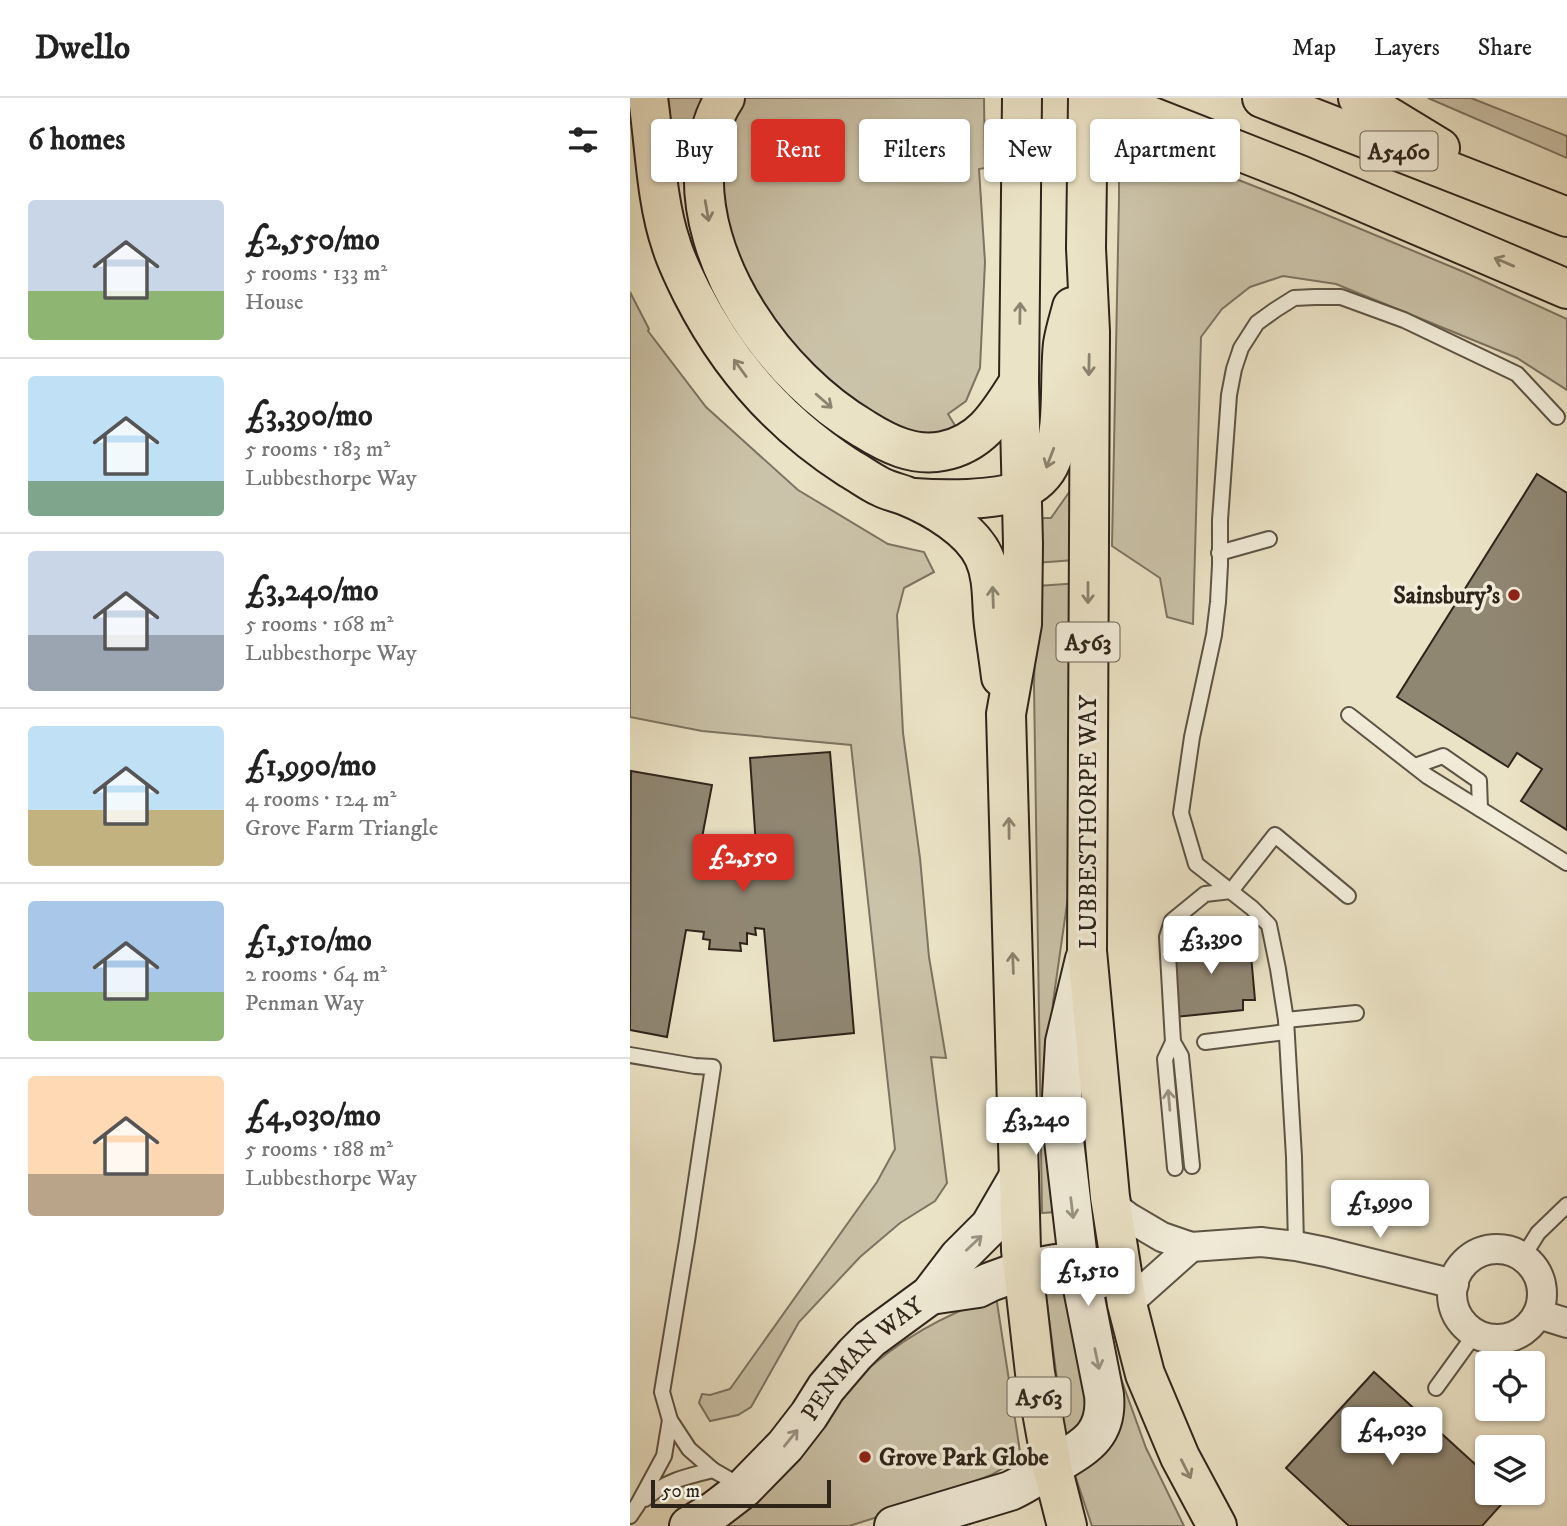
<!DOCTYPE html>
<html lang="en">
<head>
<meta charset="utf-8">
<style>
	:root { --surface:#fff; --page:#f6f6f6; --text:#222; --muted:#767676; --line:#e0e0e0; --accent:#d93025 }
	body { margin:0; font-family:"IM FELL DW Pica",serif; background:var(--page); color:var(--text); height:100vh; display:flex; flex-direction:column; font-size:26px; white-space:nowrap }
	* { box-sizing:border-box; margin:0 }
	p { font-size:23px; color:var(--muted) }
	.icon { flex:none; width:38px; height:38px; fill:none; stroke:currentColor; stroke-width:2; stroke-linecap:round; stroke-linejoin:round }
	.map { position:relative; flex:1; overflow:hidden }
	.details { display:flex; flex-direction:column; background:var(--surface); width:630px }
	.details>* { flex:none }
	.hud { position:absolute; left:21px; top:21px; width:665px; height:63px; display:flex; gap:14px }
	.fabs { position:absolute; left:845px; top:1253px; display:grid; gap:14px }
	.fabs a { display:grid; place-items:center; width:70px; height:70px; border-radius:7px; background:var(--surface); box-shadow:0 2px 5px #0004; font-size:35px }
	.scale { position:absolute; left:21px; bottom:18px; width:180px; box-sizing:border-box; padding-left:7px; border:4px solid #2e241a; border-top:0; font-size:19px; line-height:24px; white-space:nowrap; color:#2e241a; -webkit-text-stroke:5px #f2edda; paint-order:stroke }
	.price { position:absolute; translate:-50% -60px; padding:0 16px; border-radius:7px; background:#fff; color:#222; font-size:23px; line-height:46px; filter:drop-shadow(0 2px 4px #0008) }
	.price::after { content:''; position:absolute; left:50%; top:42px; width:21px; height:16px; margin-left:-10px; background:inherit; clip-path:polygon(0 0,100% 0,50% 100%) }
	.price.active { background:var(--accent); color:#fff }
	ul { padding:0; list-style:none }
	li { display:flex; align-items:center; gap:21px; height:175px; padding:0 28px }
	li+li { border-top:2px solid var(--line) }
	li span { display:grid; place-items:center; flex:none; width:196px; height:140px; border-radius:7px; color:#555 }
	li>.icon { margin-inline-start:auto }
	span .icon { width:84px; height:84px; fill:#fffc; stroke-width:1 }
	li b { font-size:30px }
	h2 { display:flex; justify-content:space-between; align-items:center; height:84px; padding:0 28px; font-size:30px }
	.chip { padding:0 24px; border-radius:7px; background:var(--surface); box-shadow:0 2px 5px #0004; font-size:24px; line-height:63px }
	.chip.active { background:var(--accent); color:#fff }
	header { display:flex; align-items:center; gap:42px; box-sizing:border-box; height:98px; padding:0 35px; background:var(--surface); border-bottom:2px solid var(--line) }
	header strong { font-size:33px }
	nav { display:flex; gap:38px; margin-inline-start:auto; font-size:24px }
	main { display:flex; flex:1; min-height:0 }
	.map>svg:first-child { display:block }
	.green { fill:#cbc3a9; stroke:#7c7462; stroke-width:2 }
	.building { fill:#908773; stroke:#2e241a; stroke-width:2 }
	.lines { fill:none; stroke-linecap:round; stroke-linejoin:round }
	.lane-casing { stroke:#5d5445; stroke-width:18 }
	.street-casing { stroke:#5d5445; stroke-width:32 }
	.secondary-casing { stroke:#2e241a; stroke-width:42 }
	.highway-casing { stroke:#2e241a; stroke-width:42 }
	.lane { stroke:#f2edda; stroke-width:14 }
	.street { stroke:#f2edda; stroke-width:28 }
	.secondary { stroke:#f2edda; stroke-width:38 }
	.highway { stroke:#ebe3c6; stroke-width:38 }
	.oneway { stroke:#8c8470 }
	.oneway2 { stroke:#9a9384 }
	.poi-dot { fill:#8f2418; stroke:#f2edda; stroke-width:2.5 }
	.labels { text-anchor:middle; stroke-width:7; stroke-linejoin:round; paint-order:stroke }
	.shield { fill:#f2edda; stroke:#696054; stroke-width:2 }
	.shield-label { font-size:23px; font-weight:bold; fill:#2e241a }
	.poi-label { font-size:24px; font-weight:bold; fill:#2e241a; stroke:#f2edda; text-anchor:end }
	.street-label { font-size:24px; fill:#2e241a; stroke:#f2edda }
</style>
</head>
<body>
<header>
<strong>Dwello</strong>
<nav><a>Map</a><a>Layers</a><a>Share</a></nav>
</header>
<main>
<section class="details">
<h2>6 homes<svg class="icon" aria-label="filters" viewBox="0 0 24 24"><path d="M4 7h16M4 17h16"/><circle cx="9" cy="7" r="2"/><circle cx="15" cy="17" r="2"/></svg></h2>
<ul>
<li><span style="background:linear-gradient(#c9d6e8 65%,#8fb573 0)"><svg class="icon" aria-label="home" viewBox="0 0 24 24"><path d="M3 11l9-7 9 7M6 9v11h12V9"/></svg></span><div><b>£2,550/mo</b><p>5 rooms · 133 m²</p><p>House</p></div></li>
<li><span style="background:linear-gradient(#bfe0f5 75%,#7fa58c 0)"><svg class="icon" aria-label="home" viewBox="0 0 24 24"><path d="M3 11l9-7 9 7M6 9v11h12V9"/></svg></span><div><b>£3,390/mo</b><p>5 rooms · 183 m²</p><p>Lubbesthorpe Way</p></div></li>
<li><span style="background:linear-gradient(#c9d6e8 60%,#9aa5b1 0)"><svg class="icon" aria-label="home" viewBox="0 0 24 24"><path d="M3 11l9-7 9 7M6 9v11h12V9"/></svg></span><div><b>£3,240/mo</b><p>5 rooms · 168 m²</p><p>Lubbesthorpe Way</p></div></li>
<li><span style="background:linear-gradient(#bfe0f5 60%,#c2b280 0)"><svg class="icon" aria-label="home" viewBox="0 0 24 24"><path d="M3 11l9-7 9 7M6 9v11h12V9"/></svg></span><div><b>£1,990/mo</b><p>4 rooms · 124 m²</p><p>Grove Farm Triangle</p></div></li>
<li><span style="background:linear-gradient(#a9c7e8 65%,#8fb573 0)"><svg class="icon" aria-label="home" viewBox="0 0 24 24"><path d="M3 11l9-7 9 7M6 9v11h12V9"/></svg></span><div><b>£1,510/mo</b><p>2 rooms · 64 m²</p><p>Penman Way</p></div></li>
<li><span style="background:linear-gradient(#ffd9b3 70%,#b9a48a 0)"><svg class="icon" aria-label="home" viewBox="0 0 24 24"><path d="M3 11l9-7 9 7M6 9v11h12V9"/></svg></span><div><b>£4,030/mo</b><p>5 rooms · 188 m²</p><p>Lubbesthorpe Way</p></div></li>
</ul>
</section>
<div class="map">
<svg width="937" height="1428" viewBox="0 0 937 1428">
	<rect width="100%" height="100%" fill="#ebe3c6"/>
	<filter id="stains"><feTurbulence type="fractalNoise" baseFrequency=".00286" numOctaves="4"/><feColorMatrix values="0 0 0 0 .2 0 0 0 0 .09 0 0 0 0 .02 0 0 0 .5 -.17"/></filter>
	<radialGradient id="worn" r=".72"><stop offset=".6" stop-color="#630" stop-opacity="0"/><stop offset="1" stop-color="#630" stop-opacity=".3"/></radialGradient>
	<g class="green">
		<path d="M38 0H78L64 50 43 42Z"/>
		<path d="M109 0H354L355 70 349 71 355 164 350 270 336 303 318 316 326 329 303 338 255 329 137 229 82 87Z"/>
		<path d="M798 0H841L937 38V60Z"/>
		<path d="M489 35 685 112 834 174 937 221V292L887 260 706 186 653 178 620 189 592 211 571 239 563 526 537 519 530 480 482 448 489 101Z"/>
		<path d="M0 194 19 231 18 233 76 309 168 392 258 446 294 454 304 474 274 490 267 517 273 635 290 760 299 859 316 960 301 959 317 1085 305 1103 270 1125 230 1159 169 1224 121 1309 108 1317 80 1323 69 1305 72 1296 80 1297 100 1291 247 1084 265 1051 221 647 72 633 0 619Z"/>
		<path d="M447 383 445 462 405 465 406 420H421Z"/>
		<path d="M450 485 445 750 423 904 418 987 427 1114 412 1115 404 587 407 488Z"/>
		<path d="M414 1183 438 1185 457 1314 447 1334 435 1342Z"/>
		<path d="M366 1198 391 1360 361 1377 292 1405 219 1428H88L229 1279C271 1240 313 1218 366 1198Z"/>
		<path d="M476 1211 489 1275 516 1350 554 1428H462L444 1374Z"/>
	</g>
	<g class="building">
		<path d="M907 376 937 395V732L891 703 912 671 887 655 878 669 767 599Z"/>
		<path d="M200 654 224 935 144 943 134 831 125 830 126 837 117 835V846L110 845 111 853 79 851 80 842 73 841 74 834 56 832 37 939 0 932 1 673 82 687 71 745 84 747 87 741 112 743V748H126L120 660Z"/>
		<path d="M604 838 605 847 620 846 625 902H613V912L545 919 538 847Z"/>
		<path d="M744 1274 858 1378V1395H875L879 1398 852 1428H719L656 1370Z"/>
	</g>
	<g class="lines">
		<defs>
			<g id="lane">
				<path d="M589 455 639 441"/>
				<path d="M719 617 797 678 937 765"/>
				<path d="M785 668 813 658 849 683 850 711"/>
				<path d="M656 922 726 915"/>
				<path d="M543 944 551 958 562 1068"/>
				<path d="M575 944 656 934"/>
				<path d="M0 957 65 968 83 969 57 1143 32 1294 40 1322 59 1351 83 1372 111 1388"/>
				<path d="M545 1070 535 961 543 944 537 839 542 823 575 796 601 793 645 737 718 798"/>
				<path d="M666 1148 664 1059 656 922 648 871 639 827 622 810 566 766 551 715 562 639 584 537 588 504 590 467V422L599 297 604 271 611 250 627 225 645 212 664 200 685 199H711L774 222 887 276 927 319"/>
				<path d="M893 1159 908 1135 937 1107"/>
				<path d="M806 1290 845 1236"/>
				<path d="M15 1401C35 1383 58 1378 83 1372"/>
				<path d="M0 1418 8 1406 34 1358 40 1322"/>
			</g>
			<g id="street">
				<path d="M481 1106 498 1119 532 1139 561 1149 631 1144 666 1148 696 1154 824 1186"/>
				<circle cx="867" cy="1196" r="45"/>
				<path d="M497 1206 561 1149"/>
				<path d="M908 1216 937 1225"/>
			</g>
			<g id="secondary">
				<path d="M300 1197 348 1190 360 1184 393 1172 426 1166 449 1170 469 1181"/>
				<path id="s1" d="M59 1428 84 1413 114 1390 155 1348 179 1317 196 1290 225 1256 240 1241 300 1197 329 1159 360 1128 389 1078"/>
				<path d="M264 1428 380 1393C395 1386 409 1377 423 1368 454 1349 478 1338 474 1297L449 1170 434 1042 432 999 435 944 455 861"/>
			</g>
			<g id="highway">
				<path d="M18 0C25 47 26 102 41 146 46 163 54 179 62 195 99 268 150 326 219 370 230 376 240 384 251 389 259 393 268 395 276 398 303 409 341 431 354 459 364 481 361 504 364 527 366 544 369 562 371 579"/>
				<path d="M95 0C83 17 78 40 75 60 63 164 147 280 234 331 258 346 284 359 313 353 353 345 369 315 389 284"/>
				<path d="M392 0 389 284 393 446 392 526 376 616 391 1152 405 1275 422 1369 437 1428"/>
				<path d="M458 0 456 150 460 234 457 853 480 1099 497 1206 515 1276 550 1359 587 1428"/>
				<path d="M474 0 670 77 937 191"/>
				<path d="M632 0 937 119"/>
				<path d="M728 0 810 50"/>
				<path d="M284 400C311 402 366 403 391 392 404 387 416 376 421 363 435 332 429 280 433 246 435 233 439 221 442 209"/>
			</g>
		</defs>
		<use href="#lane" class="lane-casing"/>
		<use href="#street" class="street-casing"/>
		<use href="#secondary" class="secondary-casing"/>
		<use href="#highway" class="highway-casing"/>
		<use href="#lane" class="lane"/>
		<use href="#street" class="street"/>
		<use href="#secondary" class="secondary"/>
		<use href="#highway" class="highway"/>
	</g>
	<defs><path id="oneway-shaft" d="M-6 0H5M1.5-3L5.5 0L1.5 3" fill="none" stroke-width="1.6" stroke-linecap="round" stroke-linejoin="round" transform="scale(1.75)"/></defs>
	<g class="oneway">
		<use href="#oneway-shaft" transform="translate(77 113) rotate(80)"/>
		<use href="#oneway-shaft" transform="translate(874 164) rotate(-157)"/>
		<use href="#oneway-shaft" transform="translate(390 215) rotate(-89)"/>
		<use href="#oneway-shaft" transform="translate(459 267) rotate(91)"/>
		<use href="#oneway-shaft" transform="translate(110 270) rotate(-126)"/>
		<use href="#oneway-shaft" transform="translate(194 303) rotate(41)"/>
		<use href="#oneway-shaft" transform="translate(420 360) rotate(111)"/>
		<use href="#oneway-shaft" transform="translate(458 495) rotate(90)"/>
		<use href="#oneway-shaft" transform="translate(363 499) rotate(-92)"/>
		<use href="#oneway-shaft" transform="translate(379 730) rotate(-91)"/>
		<use href="#oneway-shaft" transform="translate(383 865) rotate(-92)"/>
		<use href="#oneway-shaft" transform="translate(556 1371) rotate(63)"/>
	</g>
	<g class="oneway2">
		<use href="#oneway-shaft" transform="translate(539 1002) rotate(-95)"/>
		<use href="#oneway-shaft" transform="translate(442 1110) rotate(83)"/>
		<use href="#oneway-shaft" transform="translate(344 1145) rotate(-43)"/>
		<use href="#oneway-shaft" transform="translate(467 1261) rotate(78)"/>
		<use href="#oneway-shaft" transform="translate(161 1340) rotate(-51)"/>
	</g>
	<g class="poi-dot">
		<circle cx="884" cy="497" r="7"/>
		<circle cx="235" cy="1359" r="7"/>
	</g>
	<g class="labels">
		<g class="shield">
			<rect x="730.5" y="33.5" width="77" height="39" rx="5"/>
			<rect x="426.5" y="524.5" width="63" height="39" rx="5"/>
			<rect x="377.5" y="1279.5" width="63" height="39" rx="5"/>
		</g>
		<g class="shield-label">
			<text x="769" y="61">A5460</text>
			<text x="458" y="552">A563</text>
			<text x="409" y="1307">A563</text>
		</g>
		<g class="poi-label">
			<text x="870" y="505">Sainsbury's</text>
			<text x="249" y="1367" text-anchor="start">Grove Park Globe</text>
		</g>
		<g class="street-label">
			<text transform="translate(458 724) rotate(-90)" y="8">LUBBESTHORPE WAY</text>
			<text dy="8" stroke="none"><textPath href="#s1" startOffset="243">PENMAN WAY</textPath></text>
		</g>
	</g>
	<rect width="100%" height="100%" filter="url(#stains)"/>
	<rect width="100%" height="100%" fill="url(#worn)"/>
</svg>
<div class="fabs">
<a><svg class="icon" aria-label="locate" viewBox="0 0 24 24"><circle cx="12" cy="12" r="6"/><path d="M12 2v4M12 18v4M2 12h4M18 12h4"/></svg></a>
<a><svg class="icon" aria-label="layers" viewBox="0 0 24 24"><path d="M12 4l9 5-9 5-9-5zM3 14l9 5 9-5"/></svg></a>
</div>
<div class="scale">50 m</div>
<b class="price active" style="left:113px;top:796px">£2,550</b>
<b class="price" style="left:581px;top:878px">£3,390</b>
<b class="price" style="left:406px;top:1059px">£3,240</b>
<b class="price" style="left:750px;top:1142px">£1,990</b>
<b class="price" style="left:458px;top:1210px">£1,510</b>
<b class="price" style="left:762px;top:1369px">£4,030</b>
<div class="hud">
<a class="chip">Buy</a>
<a class="chip active">Rent</a>
<a class="chip">Filters</a>
<a class="chip">New</a>
<a class="chip">Apartment</a>
</div>
</div>
</main>
</body>
</html>
